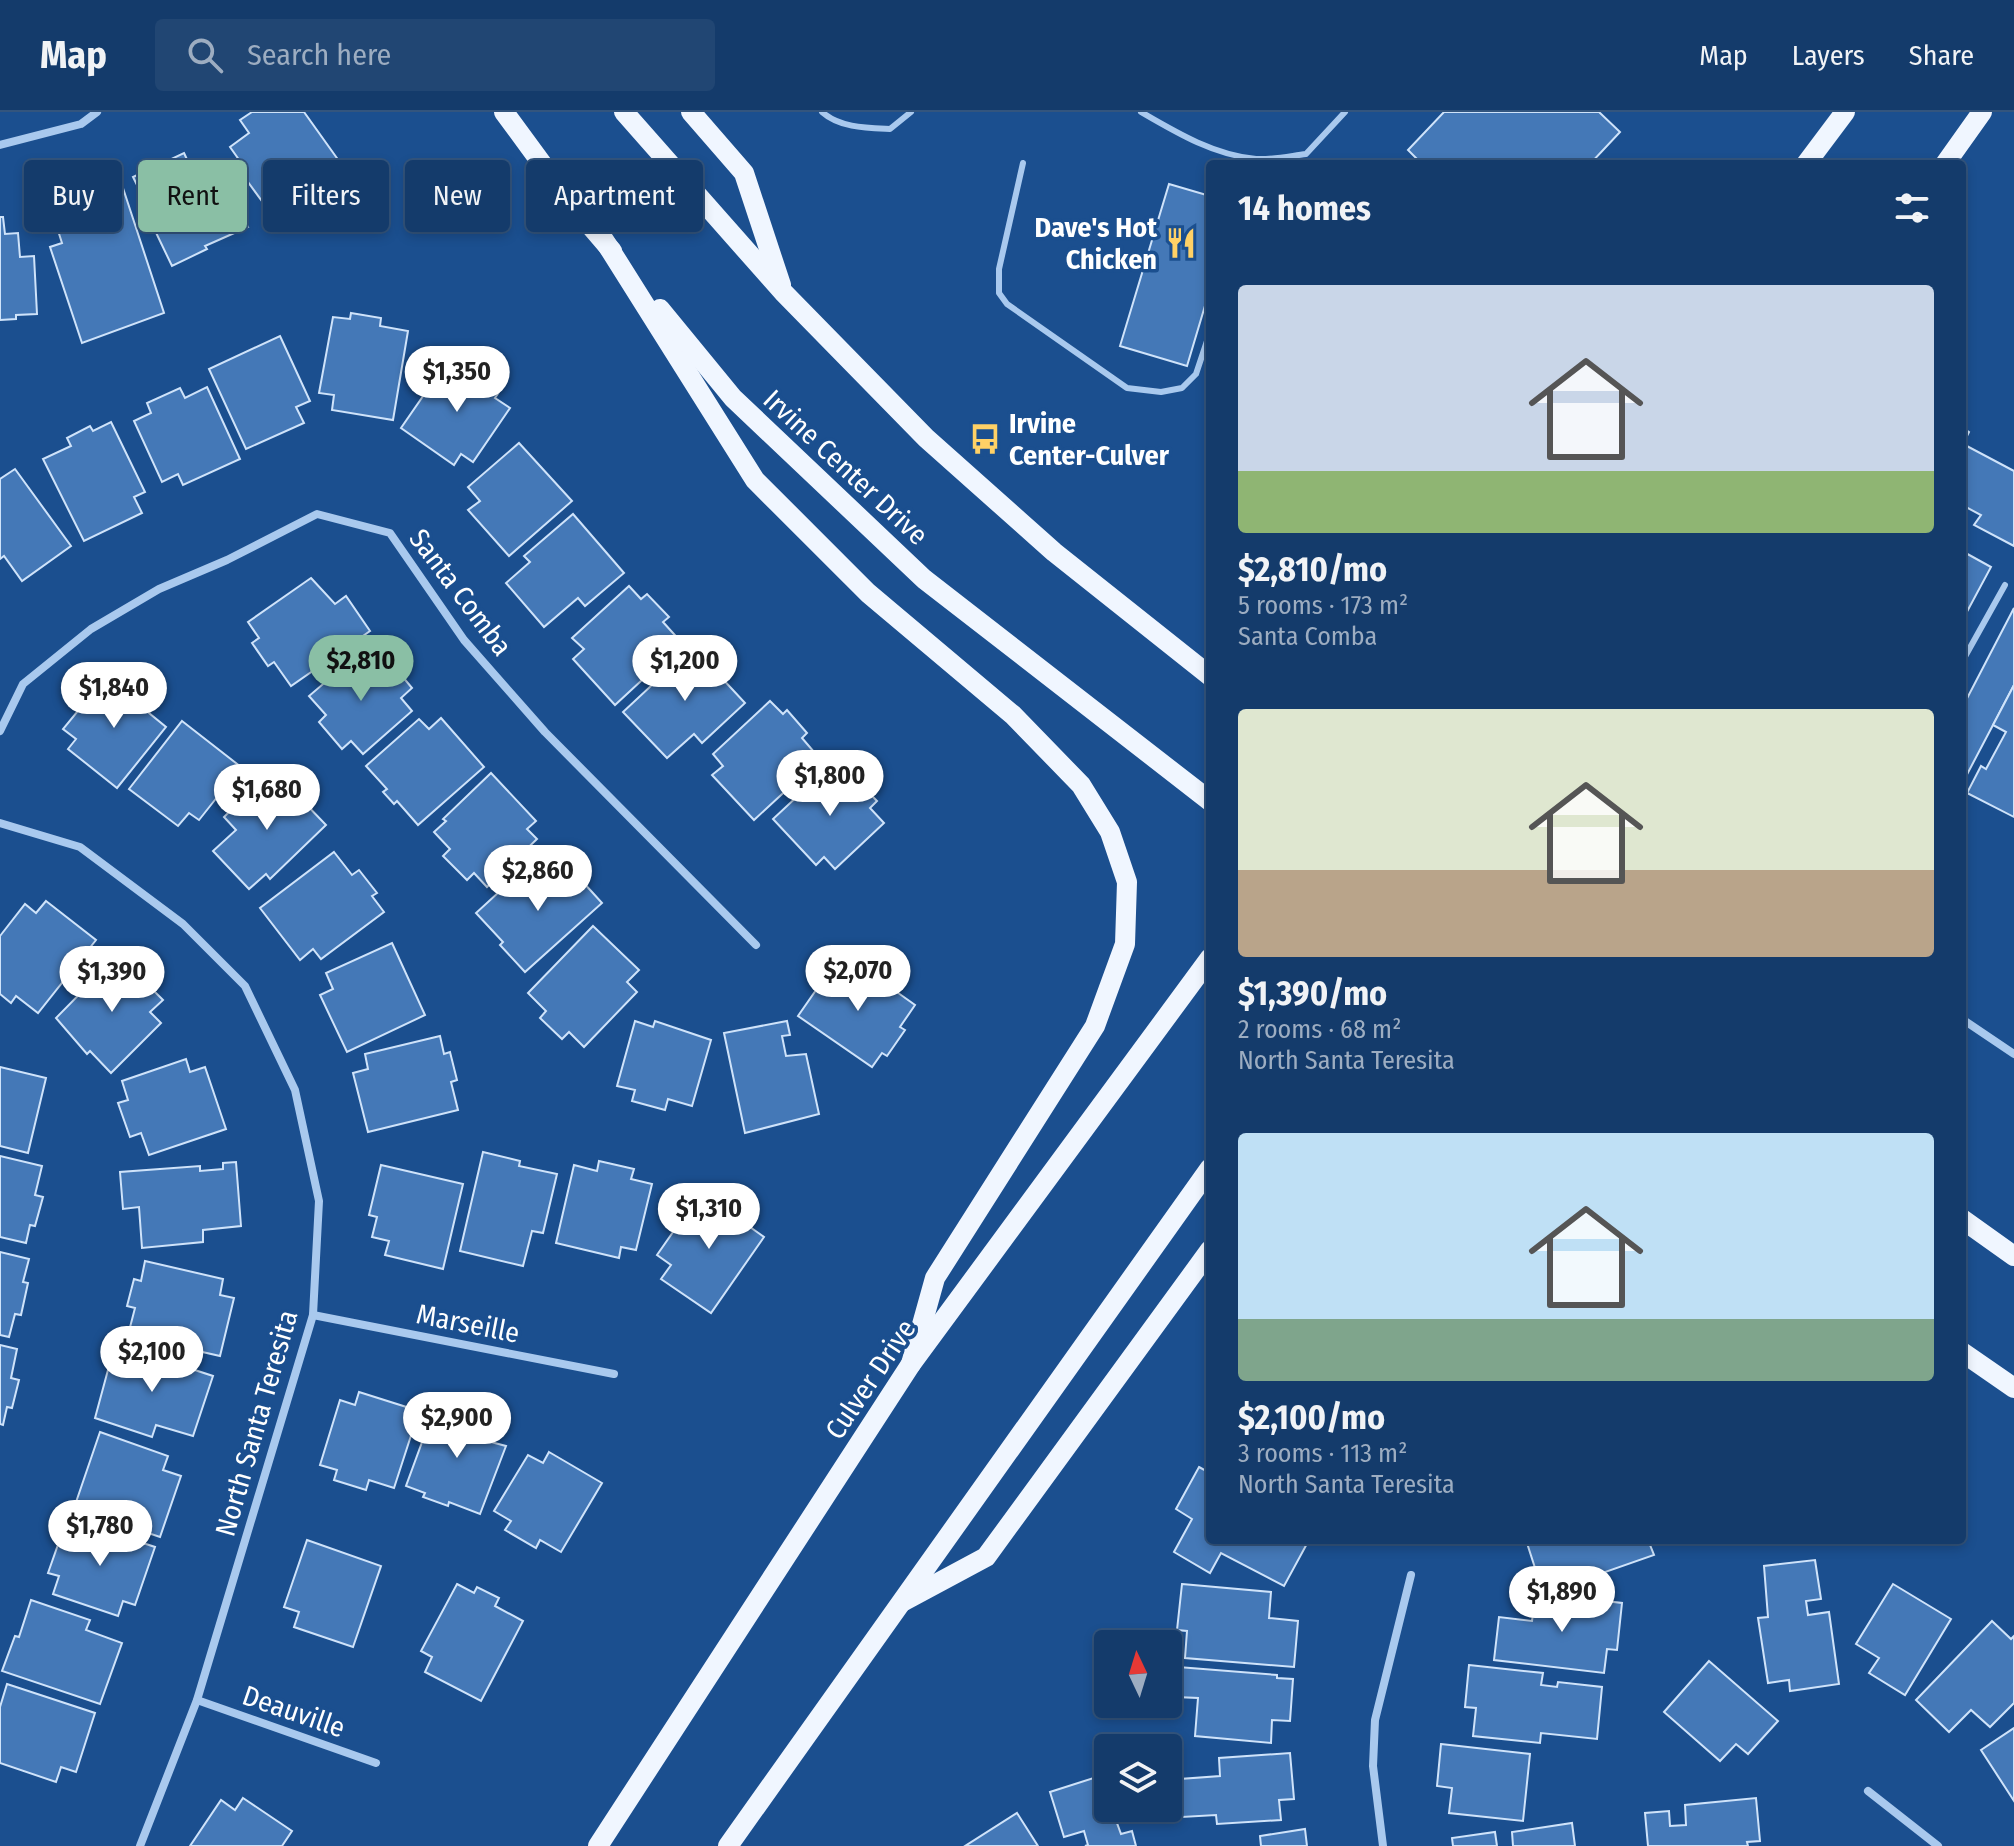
<!DOCTYPE html>
<html lang="en">
<head>
<meta charset="utf-8">
<style>
	:root { --surface:#143b6b; --page:#214673; --text:#f1f3f6; --muted:#9dadc1; --line:#33557e; --accent:#8abfa5 }
	body { margin:0; font-family:"Fira Sans Condensed",sans-serif; background:var(--page); color:var(--text); height:100vh; display:flex; flex-direction:column; font-size:30px; white-space:nowrap }
	* { box-sizing:border-box; margin:0 }
	p { font-size:26px; color:var(--muted) }
	.icon { flex:none; width:44px; height:44px; fill:none; stroke:currentColor; stroke-width:2; stroke-linecap:round; stroke-linejoin:round }
	.map { position:relative; flex:1; overflow:hidden }
	.details { position:absolute; left:1206px; top:48px; width:760px; height:1384px; display:flex; flex-direction:column; background:var(--surface); border-radius:8px; box-shadow:0 4px 12px #0003,0 0 0 2px var(--line) }
	.details>* { flex:none }
	.top-card { position:absolute; left:24px; top:48px; width:760px; height:72px; display:flex; gap:16px }
	.needle { width:52px; rotate:356deg }
	.controls { position:absolute; left:1094px; top:1518px; display:grid; gap:16px }
	.controls a { display:grid; place-items:center; width:88px; height:88px; border-radius:8px; background:var(--surface); box-shadow:0 4px 12px #0003,0 0 0 2px var(--line); font-size:40px }
	.price { position:absolute; translate:-50% -68px; padding:0 18px; border-radius:28px; background:#fff; color:#222; font-size:26px; line-height:52px; filter:drop-shadow(0 2px 4px #0008) }
	.price::after { content:''; position:absolute; left:50%; top:48px; width:24px; height:18px; margin-left:-12px; background:inherit; clip-path:polygon(0 0,100% 0,50% 100%) }
	.price.on { background:var(--accent); color:#111 }
	ul { padding:0; list-style:none }
	li { display:grid; align-content:center; gap:16px; height:424px; padding:0 32px }
	li span { display:grid; place-items:center; height:248px; border-radius:8px; color:#555 }
	li>.icon { margin-inline-start:auto }
	span .icon { width:144px; height:144px; fill:#fffc; stroke-width:1 }
	li b { font-size:34px }
	h2 { display:flex; justify-content:space-between; align-items:center; height:96px; padding:0 32px; font-size:34px }
	.tag { padding:0 28px; border-radius:8px; background:var(--surface); box-shadow:0 4px 12px #0003,0 0 0 2px var(--line); font-size:28px; line-height:72px }
	.tag.on { background:var(--accent); color:#111 }
	header { display:flex; align-items:center; gap:48px; box-sizing:border-box; height:112px; padding:0 40px; background:var(--surface); border-bottom:2px solid var(--line) }
	header strong { font-size:38px }
	nav { display:flex; gap:44px; margin-inline-start:auto; font-size:28px }
	.search { width:560px; height:72px; background:var(--page); display:flex; align-items:center; gap:20px; box-sizing:border-box; padding:0 28px; border-radius:8px; color:var(--muted); font-size:30px }
	.map>svg:first-child { display:block }
	.building { fill:#4478b7; stroke:#cfe3fa; stroke-width:2 }
	.lines { fill:none; stroke-linecap:round; stroke-linejoin:round }
	.lane { stroke:#a9c9ee; stroke-width:6 }
	.street { stroke:#a9c9ee; stroke-width:8 }
	.primary { stroke:#f0f6ff; stroke-width:20 }
	.labels { text-anchor:middle; stroke-width:7; stroke-linejoin:round; paint-order:stroke }
	.poi-label { font-size:28px; font-weight:bold; fill:#fff; stroke:#1b4f8f; text-anchor:end }
	.street-label { font-size:28px; fill:#fff; stroke:#1b4f8f }
</style>
</head>
<body>
<header>
<strong>Map</strong>
<div class="search"><svg class="icon" aria-label="search" viewBox="0 0 24 24"><circle cx="10" cy="10" r="6"/><path d="M15 15l6 6"/></svg>Search here</div>
<nav><a>Map</a><a>Layers</a><a>Share</a></nav>
</header>
<div class="map">
<svg width="2014" height="1734" viewBox="0 0 2014 1734">
	<rect width="100%" height="100%" fill="#1b4f8f"/>
	<g class="building">
		<path d="M252 0H304L339 49 285 89 282 85 267 96 237 55 242 52 230 35 249 21 240 8Z"/>
		<path d="M1444 0H1599L1620 20 1590 52H1422L1408 38Z"/>
		<path d="M184 41 196 67 222 59 248 115 205 134 207 137 172 154 138 83 141 81 133 65Z"/>
		<path d="M121 70 164 201 82 231 50 135 62 131 54 106 68 101 64 89Z"/>
		<path d="M1169 72 1210 84V177L1187 254 1120 234Z"/>
		<path d="M0 105H3L5 122 18 121 20 145 34 144 37 202 16 203V207L0 208Z"/>
		<path d="M351 201 381 206 380 214 408 219 393 308 332 298 334 283 319 281 333 205 350 207Z"/>
		<path d="M280 224 310 289 296 295 304 311 246 337 209 257Z"/>
		<path d="M446 251 462 262 468 255 501 277 495 286 510 296 473 350 461 342 454 353 401 316Z"/>
		<path d="M207 275 240 347 183 373 178 362 162 370 134 309 151 301 147 291 180 276 185 286Z"/>
		<path d="M111 310 145 380 134 385 142 401 84 429 43 347 71 334 67 326 90 314 93 319Z"/>
		<path d="M1962 315 1969 320 1963 332 2014 359V434L1974 413 1981 403 1962 393Z"/>
		<path d="M519 331 572 389 509 444 468 398 480 389 468 375Z"/>
		<path d="M15 357 71 434 22 469 4 444 0 447V367Z"/>
		<path d="M573 402 624 461 585 494 578 486 544 515 506 471 530 450 524 444Z"/>
		<path d="M1962 439 1991 455 1962 509Z"/>
		<path d="M311 466 335 492 346 484 370 519 291 574 274 550 268 554 252 531 259 526 248 510Z"/>
		<path d="M629 474 641 487 647 482 669 505 663 510 682 531 615 593 573 547 584 537 572 526Z"/>
		<path d="M2014 496V573L1962 672V596Z"/>
		<path d="M696 532 721 559 718 562 745 591 702 631 694 622 667 646 623 600Z"/>
		<path d="M363 538 383 561 386 558 396 569 402 564 412 576 401 586 412 599 363 642 351 629 342 637 319 610 326 603 309 584Z"/>
		<path d="M105 566 119 577 126 569 155 593 149 601 166 615 117 676 68 637 76 627 63 617Z"/>
		<path d="M2014 573V705L1967 681 1981 654 1986 657 2006 620 1993 613Z"/>
		<path d="M770 589 783 602 787 598 807 621 802 626 820 647 754 708 712 663 723 654 713 642Z"/>
		<path d="M441 606 484 655 418 713 397 689 394 692 383 680 387 677 366 654 419 607 429 617Z"/>
		<path d="M182 609 241 655 199 708 189 701 178 714 129 677Z"/>
		<path d="M830 654 846 671 853 664 877 689 870 696 884 711 835 757 824 745 816 753 773 707Z"/>
		<path d="M269 661 296 690 300 686 326 713 270 767 266 762 249 777 213 739 236 718 224 705Z"/>
		<path d="M491 661 536 709 527 717 537 727 487 775 474 761 467 768 443 744 450 737 434 720 446 709 443 707Z"/>
		<path d="M334 740 352 763 359 758 377 781 372 784 384 800 321 847 313 837 300 848 260 796Z"/>
		<path d="M562 747 602 791 525 860 500 833 503 830 476 801 522 759 534 772Z"/>
		<path d="M46 789 96 828 38 901 16 884 11 891 0 882V824L25 792 36 801Z"/>
		<path d="M593 814 639 858 627 870 637 880 584 935 569 920 562 927 540 906 546 899 528 881Z"/>
		<path d="M392 831 425 903 347 940 320 883 333 877 326 861Z"/>
		<path d="M118 843 163 888 150 900 161 911 111 961 90 939 87 942 56 906Z"/>
		<path d="M837 848 861 864 866 858 915 893 900 915 905 918 887 944 882 941 872 955 798 904Z"/>
		<path d="M635 909 653 915 655 909 711 928 692 994 668 987 665 998 632 989 635 978 617 974Z"/>
		<path d="M787 909 790 923 782 924 786 944 806 942 819 1002 745 1021 724 921Z"/>
		<path d="M440 924 444 942 450 940 457 968 451 970 458 998 368 1020 353 961 368 957 365 942Z"/>
		<path d="M186 947 190 960 205 955 226 1017 149 1043 141 1021 130 1025 118 991 128 988 122 969Z"/>
		<path d="M0 955 46 966 28 1041 0 1034Z"/>
		<path d="M483 1040 520 1049 519 1054 557 1062 543 1121 532 1119 523 1154 460 1139Z"/>
		<path d="M0 1044 42 1054 35 1083 43 1085 35 1114 30 1113 26 1131 0 1125Z"/>
		<path d="M599 1049 634 1057 631 1067 652 1072 636 1138 621 1135 619 1146 556 1131 574 1053 597 1059Z"/>
		<path d="M236 1050 241 1114 203 1118V1130L142 1136 139 1095 123 1097 120 1060 200 1054V1059L223 1057V1051Z"/>
		<path d="M381 1053 463 1072 443 1157 385 1143 389 1129 372 1125 377 1105 369 1103Z"/>
		<path d="M701 1080 717 1091 721 1086 754 1109 750 1115 764 1125 711 1201 661 1167 671 1153 657 1143Z"/>
		<path d="M0 1140 29 1147 23 1170 28 1171 21 1203 15 1202 9 1225 0 1223Z"/>
		<path d="M145 1149 223 1167 220 1183 234 1186 220 1244 128 1223 135 1196 127 1194 134 1167 141 1169Z"/>
		<path d="M115 1232 213 1264 193 1324 156 1313 152 1325 95 1306Z"/>
		<path d="M0 1233 17 1237 11 1266 19 1268 12 1296 7 1295 3 1313 0 1312Z"/>
		<path d="M359 1280 419 1299 394 1376 369 1368 366 1378 334 1368 337 1358 320 1353 340 1288 355 1293Z"/>
		<path d="M436 1292 497 1314 491 1330 506 1334 480 1402 449 1390 448 1394 423 1385 425 1381 406 1374Z"/>
		<path d="M100 1320 168 1344 163 1358 181 1364 160 1425 74 1396Z"/>
		<path d="M549 1340 602 1371 561 1440 540 1428 536 1436 505 1418 511 1409 494 1399 528 1343 543 1351Z"/>
		<path d="M1199 1355 1210 1361V1428H1309L1284 1474 1221 1441 1210 1461 1174 1440 1192 1407 1176 1397Z"/>
		<path d="M76 1409 155 1435 135 1493 123 1489 118 1504 53 1482 59 1464 48 1461 60 1427 69 1430Z"/>
		<path d="M307 1428 381 1454 353 1535 294 1515 299 1500 284 1495Z"/>
		<path d="M1526 1428H1648L1654 1443 1605 1460 1608 1467 1581 1476 1578 1467 1553 1476 1546 1456 1536 1459Z"/>
		<path d="M1815 1448 1821 1487 1806 1489 1808 1503 1829 1500 1839 1572 1790 1579 1789 1568 1768 1571 1758 1506 1768 1505 1764 1454Z"/>
		<path d="M457 1472 474 1481 477 1475 499 1486 495 1494 523 1509 481 1589 425 1560 432 1545 421 1539Z"/>
		<path d="M1182 1472 1271 1480 1269 1506 1298 1509 1294 1555 1185 1546 1187 1519 1177 1518Z"/>
		<path d="M1893 1472 1951 1507 1905 1583 1869 1561 1879 1546 1856 1532Z"/>
		<path d="M1536 1481 1622 1491 1617 1538 1607 1537 1604 1561 1494 1548 1499 1505 1532 1509Z"/>
		<path d="M31 1488 90 1508 86 1518 122 1531 100 1592 2 1559 15 1524 19 1525Z"/>
		<path d="M1992 1509 2011 1527 2014 1524V1591L1990 1615 1971 1598 1949 1620 1916 1588Z"/>
		<path d="M1709 1549 1778 1609 1748 1642 1736 1632 1720 1649 1664 1600Z"/>
		<path d="M1469 1553 1543 1561 1541 1573 1557 1575 1558 1570 1602 1575 1597 1627 1541 1621 1540 1631 1473 1624 1476 1596 1465 1595Z"/>
		<path d="M1178 1555 1277 1563V1566L1293 1567 1290 1609 1272 1608 1271 1631 1195 1624 1198 1586 1176 1585Z"/>
		<path d="M7 1572 95 1601 76 1660 61 1655 56 1670 0 1651V1595Z"/>
		<path d="M2014 1616V1689L1981 1638Z"/>
		<path d="M1441 1632 1530 1642 1523 1709 1449 1701 1452 1676 1437 1674Z"/>
		<path d="M1290 1641 1294 1687 1279 1688 1281 1708 1217 1712 1216 1703 1182 1705 1180 1667 1220 1664 1219 1646Z"/>
		<path d="M1103 1663 1108 1679V1696H1125L1128 1707 1117 1711 1121 1722 1132 1719 1136 1734H1085L1088 1733 1084 1719 1064 1725 1050 1680Z"/>
		<path d="M243 1686 292 1719 282 1734H190L221 1688 235 1698Z"/>
		<path d="M1756 1686 1760 1729 1747 1730 1748 1734H1648L1645 1701 1669 1699 1670 1714 1686 1713 1685 1693Z"/>
		<path d="M1017 1701 1038 1734H965Z"/>
		<path d="M1572 1711 1575 1734H1513L1512 1720Z"/>
		<path d="M1305 1717 1307 1734H1261L1260 1724Z"/>
		<path d="M1495 1720 1497 1734H1453L1452 1726Z"/>
	</g>
	<g class="lines">
		<g class="lane">
			<path d="M822 0C840 16 867 16 890 17L911 0"/>
			<path d="M1141 0C1177 21 1214 43 1256 47 1272 48 1290 44 1306 42L1345 0"/>
			<path d="M1023 51 999 157V181L1007 192 1127 276 1161 280 1182 276 1196 262 1210 220"/>
			<path d="M1962 550 2005 473"/>
		</g>
		<g class="street">
			<path d="M0 33 81 12 97 0"/>
			<path d="M0 619 23 572 91 517 159 477 227 448 317 402 390 421 464 528 545 620 756 833"/>
			<path d="M0 711 80 735 183 812 245 874 295 978 319 1089 313 1203 197 1588 140 1734"/>
			<path d="M1962 907 2014 942"/>
			<path d="M313 1203 614 1262"/>
			<path d="M197 1588 376 1651"/>
			<path d="M1868 1679 1938 1734"/>
			<path d="M1383 1734 1373 1654 1375 1608 1411 1463"/>
		</g>
		<g class="primary">
			<path d="M504 0 570 90 612 139"/>
			<path d="M624 0 783 180 926 326 1054 440 1210 564"/>
			<path d="M691 0 744 61 781 173"/>
			<path d="M1806 52 1845 0"/>
			<path d="M1945 52 1982 0"/>
			<path d="M604 128 755 368 868 481 1013 603 1081 673 1110 720 1127 770 1125 832 1095 914 935 1166 911 1252"/>
			<path d="M660 197 733 286 924 467 1210 689"/>
			<path d="M1962 1107 2014 1144"/>
			<path d="M1962 1240 2014 1276"/>
			<path d="M904 1489 986 1445 1210 1138"/>
			<path d="M598 1734 911 1252 1210 846"/>
			<path d="M728 1734 1210 1056"/>
		</g>
	</g>
	<defs>
		<symbol id="restaurant-bare" viewBox="-9 -9 18 18"><path d="M-5-6h1v4h1v-4h1v4h1v-4h1v5L-1.5 .5V6h-2V.5L-5-1ZM5-6V6H3V1.5H1.5Q1.5-4 5-6Z" fill="#ffd166" stroke="#1b4f8f" stroke-width="2.5" paint-order="stroke"/></symbol>
		<symbol id="bus-bare" viewBox="-9 -9 18 18"><path d="M-5-6H5V4H4V6H2V4H-2V6H-4V4H-5ZM-3.5-4V0h7V-4ZM-3.5 1.2v1.5H-2V1.2ZM2 1.2v1.5H3.5V1.2Z" fill="#ffd166" stroke="#1b4f8f" stroke-width="2.5" paint-order="stroke"/></symbol>
	</defs>
	<g fill-rule="evenodd">
		<use href="#restaurant-bare" x="1159" y="109" width="44" height="44"/>
		<use href="#bus-bare" x="963" y="305" width="44" height="44"/>
	</g>
	<g class="labels">
		<g class="poi-label">
			<text x="1157" y="125">Dave's Hot<tspan x="1157" dy="32">Chicken</tspan></text>
			<text x="1009" y="321" text-anchor="start">Irvine<tspan x="1009" dy="32">Center-Culver</tspan></text>
		</g>
		<g class="street-label">
			<text transform="translate(846 355) rotate(43)" y="10">Irvine Center Drive</text>
			<text transform="translate(461 480) rotate(53)" y="10">Santa Comba</text>
			<text transform="translate(468 1211) rotate(11)" y="10">Marseille</text>
			<text transform="translate(870 1267) rotate(-56)" y="10">Culver Drive</text>
			<text transform="translate(256 1311) rotate(-74)" y="10">North Santa Teresita</text>
			<text transform="translate(294 1599) rotate(19)" y="10">Deauville</text>
		</g>
	</g>
</svg>
<div class="controls">
<a><svg class="needle" viewBox="-14 -14 28 28"><path d="M0-13l5 13h-10z" fill="#e53935"/><path d="M0 13l5-13h-10z" fill="#9dadc1"/></svg></a>
<a><svg class="icon" aria-label="layers" viewBox="0 0 24 24"><path d="M12 4l9 5-9 5-9-5zM3 14l9 5 9-5"/></svg></a>
</div>
<b class="price" style="left:457px;top:302px">$1,350</b>
<b class="price on" style="left:361px;top:591px">$2,810</b>
<b class="price" style="left:685px;top:591px">$1,200</b>
<b class="price" style="left:114px;top:618px">$1,840</b>
<b class="price" style="left:830px;top:706px">$1,800</b>
<b class="price" style="left:267px;top:720px">$1,680</b>
<b class="price" style="left:538px;top:801px">$2,860</b>
<b class="price" style="left:858px;top:901px">$2,070</b>
<b class="price" style="left:112px;top:902px">$1,390</b>
<b class="price" style="left:709px;top:1139px">$1,310</b>
<b class="price" style="left:152px;top:1282px">$2,100</b>
<b class="price" style="left:457px;top:1348px">$2,900</b>
<b class="price" style="left:100px;top:1456px">$1,780</b>
<b class="price" style="left:1562px;top:1522px">$1,890</b>
<div class="top-card">
<a class="tag">Buy</a>
<a class="tag on">Rent</a>
<a class="tag">Filters</a>
<a class="tag">New</a>
<a class="tag">Apartment</a>
</div>
<section class="details">
<h2>14 homes<svg class="icon" aria-label="filters" viewBox="0 0 24 24"><path d="M4 7h16M4 17h16"/><circle cx="9" cy="7" r="2"/><circle cx="15" cy="17" r="2"/></svg></h2>
<ul>
<li><span style="background:linear-gradient(#c9d6e8 75%,#8fb573 0)"><svg class="icon" aria-label="home" viewBox="0 0 24 24"><path d="M3 11l9-7 9 7M6 9v11h12V9"/></svg></span><div><b>$2,810/mo</b><p>5 rooms · 173 m²</p><p>Santa Comba</p></div></li>
<li><span style="background:linear-gradient(#dfe7d0 65%,#b9a48a 0)"><svg class="icon" aria-label="home" viewBox="0 0 24 24"><path d="M3 11l9-7 9 7M6 9v11h12V9"/></svg></span><div><b>$1,390/mo</b><p>2 rooms · 68 m²</p><p>North Santa Teresita</p></div></li>
<li><span style="background:linear-gradient(#bfe0f5 75%,#7fa58c 0)"><svg class="icon" aria-label="home" viewBox="0 0 24 24"><path d="M3 11l9-7 9 7M6 9v11h12V9"/></svg></span><div><b>$2,100/mo</b><p>3 rooms · 113 m²</p><p>North Santa Teresita</p></div></li>
</ul>
</section>
</div>
</body>
</html>
